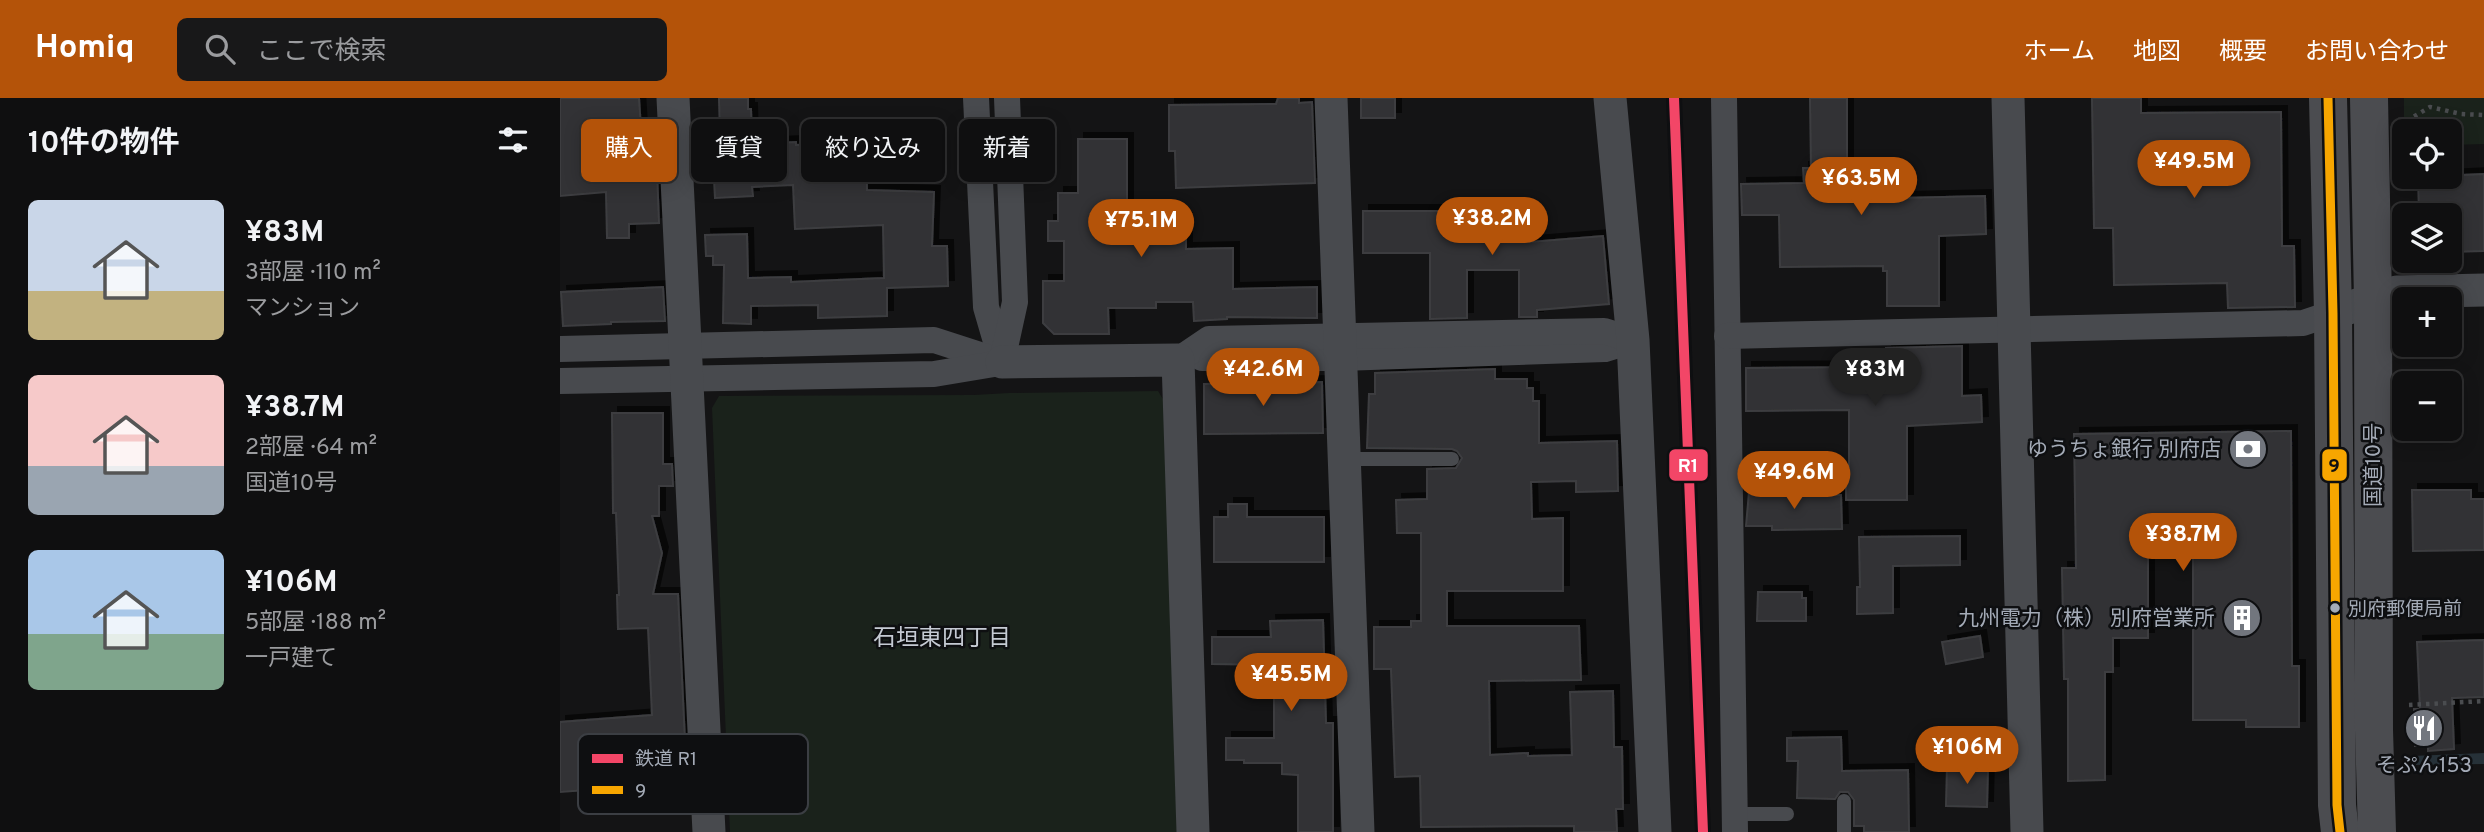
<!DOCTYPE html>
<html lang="ja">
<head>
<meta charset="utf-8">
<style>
	:root { --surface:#0f0f10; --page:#181819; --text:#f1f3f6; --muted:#9b9c9f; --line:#2f2f30; --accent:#b45309 }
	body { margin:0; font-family:Overpass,"Noto Sans JP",sans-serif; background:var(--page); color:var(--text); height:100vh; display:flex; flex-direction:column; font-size:26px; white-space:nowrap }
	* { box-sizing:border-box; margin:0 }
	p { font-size:23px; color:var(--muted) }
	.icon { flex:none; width:38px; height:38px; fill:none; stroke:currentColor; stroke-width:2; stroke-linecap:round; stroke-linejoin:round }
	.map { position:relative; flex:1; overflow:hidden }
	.side { display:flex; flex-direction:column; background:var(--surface); width:560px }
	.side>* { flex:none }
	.top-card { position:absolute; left:21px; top:21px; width:665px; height:63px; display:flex; gap:14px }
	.tools { position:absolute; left:1832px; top:21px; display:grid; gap:14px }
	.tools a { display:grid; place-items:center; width:70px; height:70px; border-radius:10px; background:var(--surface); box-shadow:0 4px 18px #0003,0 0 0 2px var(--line); font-size:35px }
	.price { position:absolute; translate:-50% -60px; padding:0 16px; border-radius:24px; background:var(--accent); color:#fff; font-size:23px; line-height:46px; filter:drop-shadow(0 2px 4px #0008) }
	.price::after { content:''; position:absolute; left:50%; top:42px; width:21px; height:16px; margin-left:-10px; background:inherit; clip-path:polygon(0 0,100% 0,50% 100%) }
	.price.current { background:#222; color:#fff }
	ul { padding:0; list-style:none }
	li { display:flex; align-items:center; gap:21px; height:175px; padding:0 28px }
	li span { display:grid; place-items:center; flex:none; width:196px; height:140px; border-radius:10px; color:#555 }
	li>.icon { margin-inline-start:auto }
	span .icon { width:84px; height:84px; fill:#fffc; stroke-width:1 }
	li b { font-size:30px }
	h2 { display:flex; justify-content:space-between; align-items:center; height:84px; padding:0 28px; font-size:30px }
	.chip { padding:0 24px; border-radius:10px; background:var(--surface); box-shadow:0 4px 18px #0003,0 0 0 2px var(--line); font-size:24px; line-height:63px }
	.chip.current { background:var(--accent); color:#fff }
	header { display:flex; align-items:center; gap:42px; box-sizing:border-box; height:98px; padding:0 35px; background:var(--accent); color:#fff }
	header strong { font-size:33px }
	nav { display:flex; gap:38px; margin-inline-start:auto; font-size:24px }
	.search { width:490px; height:63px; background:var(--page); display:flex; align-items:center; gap:18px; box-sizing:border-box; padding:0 24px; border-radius:10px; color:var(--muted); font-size:26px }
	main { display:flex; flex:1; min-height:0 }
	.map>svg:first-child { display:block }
	.green { fill:#1a221b }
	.water { fill:#263138 }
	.building { fill:#323234; stroke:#3d3e41; stroke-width:2; filter:url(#shadow) }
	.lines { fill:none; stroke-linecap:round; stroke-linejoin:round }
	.path { stroke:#4a4c4f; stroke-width:4.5; stroke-dasharray:3.5 5; stroke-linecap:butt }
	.service { stroke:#484a4e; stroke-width:14 }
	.minor { stroke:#484a4e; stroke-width:26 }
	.tertiary { stroke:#484a4e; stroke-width:33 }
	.trunk { stroke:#4b4c50; stroke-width:38 }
	.bus-1-casing { stroke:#0e0f11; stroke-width:14 }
	.bus-1 { stroke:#f7a600; stroke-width:9 }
	.rail-1-casing { stroke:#0e0f11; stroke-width:16 }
	.rail-1 { stroke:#f34667; stroke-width:10 }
	.bus-dot { fill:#a4abb7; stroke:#0e0f11; stroke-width:2.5 }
	.labels { text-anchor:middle; stroke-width:5; stroke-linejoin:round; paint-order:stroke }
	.bus-label { font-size:19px; fill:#a4abb7; stroke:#0e0f11; text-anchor:start }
	.poi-label { font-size:21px; fill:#a4abb7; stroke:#0e0f11; text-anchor:end }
	.street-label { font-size:21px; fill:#a4abb7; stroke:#0e0f11 }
	.neighbourhood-label { font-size:23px; fill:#c5cad3; stroke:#0e0f11 }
	.key { fill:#0e0f11; stroke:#3b3e43; stroke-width:2 }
	.key-label { font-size:19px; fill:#a4abb7 }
	.line-badge { stroke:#0e0f11; stroke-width:2.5 }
	.badge-label { font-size:19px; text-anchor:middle; font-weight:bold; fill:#fff }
	.pale-badge-label { font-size:19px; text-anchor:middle; font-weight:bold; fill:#111 }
</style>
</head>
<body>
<header>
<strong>Homiq</strong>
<div class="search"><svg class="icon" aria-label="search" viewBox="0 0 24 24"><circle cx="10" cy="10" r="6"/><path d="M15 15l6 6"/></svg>ここで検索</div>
<nav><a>ホーム</a><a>地図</a><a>概要</a><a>お問い合わせ</a></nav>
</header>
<main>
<section class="side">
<h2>10件の物件<svg class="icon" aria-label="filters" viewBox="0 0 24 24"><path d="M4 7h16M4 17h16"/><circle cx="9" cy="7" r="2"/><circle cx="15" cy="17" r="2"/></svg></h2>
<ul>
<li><span style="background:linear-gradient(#c9d6e8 65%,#c2b280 0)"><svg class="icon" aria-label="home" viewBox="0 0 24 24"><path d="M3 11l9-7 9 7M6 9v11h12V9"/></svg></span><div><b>¥83M</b><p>3部屋 · 110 m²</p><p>マンション</p></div></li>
<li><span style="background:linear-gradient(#f6c9c9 65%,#9aa5b1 0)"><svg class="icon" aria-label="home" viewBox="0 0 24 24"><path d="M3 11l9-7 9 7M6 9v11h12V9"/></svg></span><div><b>¥38.7M</b><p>2部屋 · 64 m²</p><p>国道10号</p></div></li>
<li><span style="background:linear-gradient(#a9c7e8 60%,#7fa58c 0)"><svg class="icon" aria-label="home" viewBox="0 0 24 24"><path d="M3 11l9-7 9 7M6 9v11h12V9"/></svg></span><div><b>¥106M</b><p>5部屋 · 188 m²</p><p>一戸建て</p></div></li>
</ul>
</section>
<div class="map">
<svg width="1924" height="734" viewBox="0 0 1924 734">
	<defs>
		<filter id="shadow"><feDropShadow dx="6" dy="-6" stdDeviation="0" flood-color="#0009"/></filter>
	</defs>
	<rect width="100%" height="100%" fill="#141415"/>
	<g class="green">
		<path d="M1844 0H1924V46L1890 47V33H1844V47Z"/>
		<path d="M598 293 604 303 617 734H170L152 310 159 298 414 297 449 295Z"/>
	</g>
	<path class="water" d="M1924 655V666L1852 667V658Z"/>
	<g class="building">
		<path d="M0 0H79L82 47H96L99 125 69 126V140H47L46 94 0 98Z"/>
		<path d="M159 0H188V11H191L192 46 236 44V47L306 45 307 92 374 94 372 148H387L388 188 327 190V218L258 220V207L191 208V226L163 225 164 167H153V158H146L145 137 187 136 188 180 231 179V184L324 180 323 127 235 131 233 87 192 89 193 98 155 100 153 62 141 63 140 39 160 38Z"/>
		<path d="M718 0H739V5L752 4 755 85 616 90 615 53H609V7L716 6Z"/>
		<rect x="801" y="0" width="34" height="20"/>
		<path d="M1250 0H1287V69H1296L1297 101 1425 98 1426 136 1379 138V208H1327V173H1323V168L1220 169 1219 117H1182L1181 86 1244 85 1243 70H1251Z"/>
		<path d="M1532 0H1581V15L1721 14 1722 148H1734L1735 209 1668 210 1667 185 1554 187 1553 130H1534Z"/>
		<path d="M518 41H567V120L626 121V151L673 150V191L757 189V220L667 219V221L634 223 633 204H596V210H548L549 236H494L483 225V183H504V143H488V123H498V95H518Z"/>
		<path d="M1924 76V153L1890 154V117H1859L1858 79Z"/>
		<path d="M803 113H969L970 144 1043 138 1049 206 977 212V219H959V172H907V220L870 221V155H803Z"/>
		<path d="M103 189 105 223 51 224V226L3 228 1 194Z"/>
		<path d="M1402 248V298L1421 297 1422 324 1347 328V402H1286V369H1289V312L1186 313V270L1326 269V250Z"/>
		<path d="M935 271V281H967V290H973V303H979V345L1057 343 1058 393 1016 394V383L971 384 972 421 1003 420V493H887V528H1019L1021 582 929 583 930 657 968 655V658L1012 657 1010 594 1053 593 1054 649H1062L1063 711H1056L1057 734H1014V728L861 729 860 678 835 679 831 571H814V529H851V523H861V435H837L836 402 867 401V371L896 370 902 360 897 353 892 351 807 350 809 296H815V275Z"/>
		<path d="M762 284 763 335 644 336V286Z"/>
		<path d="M52 315H103V366H112L113 388H99V418H92L102 455 93 496H118L125 643V685L54 688V690L0 694V624L92 617 88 530 58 531 57 497H59L56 415H53Z"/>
		<path d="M1731 333 1732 568H1739V629H1686V622H1633V459H1588V540H1553V574H1545V682L1508 683V581H1504L1502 470H1516L1514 336Z"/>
		<path d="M1852 392H1911V401H1924V452L1853 453Z"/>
		<path d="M1219 393V397H1281L1282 431 1212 432V428H1186L1189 394Z"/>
		<path d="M668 406H687V419H764V464H654V419H668Z"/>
		<path d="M1400 438V467L1333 468V515L1297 516V489H1300L1299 439Z"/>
		<path d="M1198 494H1242V500H1246V523H1197Z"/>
		<path d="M763 522 766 625H773V734H738V677L722 676V665H684V662H666V640H714V567L652 566V539H711L710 523Z"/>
		<path d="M1420 538 1423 559 1386 566 1382 544Z"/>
		<path d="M1924 542V599L1892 600 1894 651 1868 653V648H1855L1854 611H1860L1857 544Z"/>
		<path d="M1281 639 1282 673 1348 672 1349 734H1304V728H1294V702L1288 694H1280L1275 701 1237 700 1238 663H1227V640Z"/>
		<path d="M1387 668 1428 669 1427 709 1386 708Z"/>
	</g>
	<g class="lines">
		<g class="path">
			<path d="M1838 22H1848L1870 9 1901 16 1924 17"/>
			<path d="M1849 607 1924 603"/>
		</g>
		<g class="service">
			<path d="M784 361H892"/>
			<path d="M1284 703V734"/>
			<path d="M1175 716H1227"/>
		</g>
		<g class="minor">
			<path d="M416 0 426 209 442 264"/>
			<path d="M1164 0 1175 734"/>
			<path d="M1167 238 1743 225 1773 215"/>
			<path d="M0 251 374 242 442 264"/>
			<path d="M642 260H781L1045 251 1068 244"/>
			<path d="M618 262 649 241 1044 233 1073 242"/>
			<path d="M442 263 455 204 447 0"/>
			<path d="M0 283 374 276 440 265"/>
		</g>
		<g class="tertiary">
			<path d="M113 0 149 734"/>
			<path d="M771 0 798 734"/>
			<path d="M1050 0 1073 242 1095 734"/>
			<path d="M1448 0 1467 734"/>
			<path d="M1773 215 1837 194 1924 192"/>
			<path d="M442 264 618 262 633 734"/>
		</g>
		<g class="trunk">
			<path d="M1768 0 1773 215 1777 707 1780 734"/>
			<path d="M1809 0 1813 202 1814 632 1817 734"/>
		</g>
		<defs>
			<path id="bus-1" d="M1768 0 1773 215 1777 707 1780 734"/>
		</defs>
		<use href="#bus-1" class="bus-1-casing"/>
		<use href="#bus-1" class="bus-1"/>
		<defs>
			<path id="rail-1" d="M1114 0 1143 734"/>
		</defs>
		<use href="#rail-1" class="rail-1-casing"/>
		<use href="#rail-1" class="rail-1"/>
	</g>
	<defs>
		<symbol id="bank-disc" viewBox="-11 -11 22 22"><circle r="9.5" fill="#72767e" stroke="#0e0f11"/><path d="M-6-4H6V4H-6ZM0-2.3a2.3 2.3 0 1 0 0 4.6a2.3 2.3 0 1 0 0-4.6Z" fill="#fff"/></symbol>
		<symbol id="building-disc" viewBox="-11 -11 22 22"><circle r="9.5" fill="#72767e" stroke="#0e0f11"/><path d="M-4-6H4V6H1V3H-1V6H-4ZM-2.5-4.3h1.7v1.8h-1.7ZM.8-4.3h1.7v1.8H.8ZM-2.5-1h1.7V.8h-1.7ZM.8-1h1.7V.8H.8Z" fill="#fff"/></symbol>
		<symbol id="restaurant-disc" viewBox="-11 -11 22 22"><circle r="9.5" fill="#72767e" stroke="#0e0f11"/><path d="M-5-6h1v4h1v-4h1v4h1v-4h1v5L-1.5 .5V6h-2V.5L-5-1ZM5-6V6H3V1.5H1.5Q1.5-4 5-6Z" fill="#fff"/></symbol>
	</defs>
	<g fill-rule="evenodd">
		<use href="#bank-disc" x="1666" y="329" width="44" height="44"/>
		<use href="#building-disc" x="1660" y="498" width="44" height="44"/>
		<use href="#restaurant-disc" x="1842" y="608" width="44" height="44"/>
	</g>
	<circle class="bus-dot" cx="1775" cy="510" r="6"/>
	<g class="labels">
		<g class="bus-label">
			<text x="1788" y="517">別府郵便局前</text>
		</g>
		<g class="poi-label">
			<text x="1661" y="358">ゆうちょ銀行 別府店</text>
			<text x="1655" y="527">九州電力（株） 別府営業所</text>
			<text x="1864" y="674" text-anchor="middle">そぷん153</text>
		</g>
		<g class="street-label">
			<text transform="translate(1813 367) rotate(-90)" y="7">国道10号</text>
		</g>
		<g class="neighbourhood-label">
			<text x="382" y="547">石垣東四丁目</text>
		</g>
	</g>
	<rect x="18" y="636" width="230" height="80" rx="10" class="key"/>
	<rect x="32" y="656" width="31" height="9" fill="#f34667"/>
	<rect x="32" y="688" width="31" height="8" fill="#f7a600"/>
	<g class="key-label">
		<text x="75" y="667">鉄道 R1</text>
		<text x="75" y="699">9</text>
	</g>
	<g class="line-badge">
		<rect x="1108" y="350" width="41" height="34" rx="7" fill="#f34667"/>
		<rect x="1761" y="350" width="27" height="34" rx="7" fill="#f7a600"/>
	</g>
	<g class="badge-label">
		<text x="1128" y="374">R1</text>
	</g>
	<g class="pale-badge-label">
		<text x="1774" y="374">9</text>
	</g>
</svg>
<div class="tools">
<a><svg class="icon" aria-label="locate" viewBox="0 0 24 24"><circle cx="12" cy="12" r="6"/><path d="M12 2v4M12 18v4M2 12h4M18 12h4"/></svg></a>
<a><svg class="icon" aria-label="layers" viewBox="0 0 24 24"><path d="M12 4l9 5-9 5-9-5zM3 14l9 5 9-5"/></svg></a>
<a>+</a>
<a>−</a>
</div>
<b class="price" style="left:1634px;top:102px">¥49.5M</b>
<b class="price" style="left:1301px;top:119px">¥63.5M</b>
<b class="price" style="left:932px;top:159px">¥38.2M</b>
<b class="price" style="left:581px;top:161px">¥75.1M</b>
<b class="price" style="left:703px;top:310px">¥42.6M</b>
<b class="price current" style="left:1315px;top:310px">¥83M</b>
<b class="price" style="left:1234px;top:413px">¥49.6M</b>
<b class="price" style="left:1623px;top:475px">¥38.7M</b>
<b class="price" style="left:731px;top:615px">¥45.5M</b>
<b class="price" style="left:1407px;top:688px">¥106M</b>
<div class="top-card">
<a class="chip current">購入</a>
<a class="chip">賃貸</a>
<a class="chip">絞り込み</a>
<a class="chip">新着</a>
</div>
</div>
</main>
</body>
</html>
